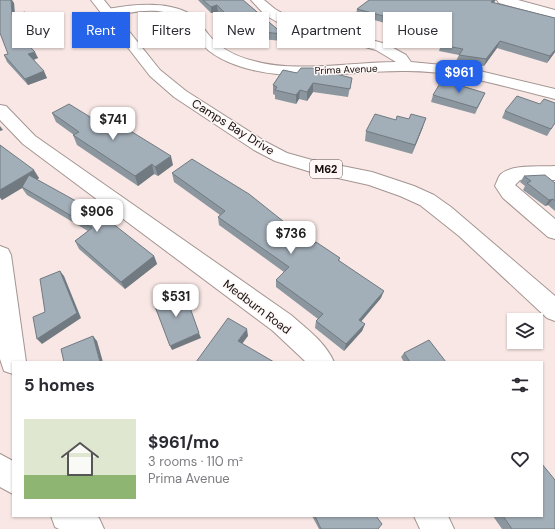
<!DOCTYPE html>
<html lang="en">
<head>
<meta charset="utf-8">
<style>
	:root { --surface:#fff; --page:#f2f2f3; --text:#2b2b33; --muted:#7c7c81; --line:#e1e1e2; --accent:#2563eb }
	body { margin:0; font-family:"DM Sans",sans-serif; background:var(--page); color:var(--text); height:100vh; display:flex; flex-direction:column; font-size:15px; white-space:nowrap }
	* { box-sizing:border-box; margin:0 }
	p { font-size:13px; color:var(--muted) }
	.icon { flex:none; width:22px; height:22px; fill:none; stroke:currentColor; stroke-width:2; stroke-linecap:round; stroke-linejoin:round }
	.map { position:relative; flex:1; overflow:hidden }
	.details { position:absolute; left:12px; top:361px; width:531px; height:156px; display:flex; flex-direction:column; background:var(--surface); border-radius:0px; box-shadow:0 1px 3px #0004 }
	.details>* { flex:none }
	.top-card { position:absolute; left:12px; top:12px; width:531px; height:36px; display:flex; gap:8px }
	.fabs { position:absolute; left:507px; top:313px; display:grid; gap:8px }
	.fabs a { display:grid; place-items:center; width:36px; height:36px; border-radius:0px; background:var(--surface); box-shadow:0 1px 3px #0004; font-size:20px }
	.price { position:absolute; translate:-50% -34px; padding:0 9px; border-radius:8px; background:#fff; color:#222; font-size:13px; line-height:26px; filter:drop-shadow(0 1px 2px #0008) }
	.price::after { content:''; position:absolute; left:50%; top:24px; width:12px; height:9px; margin-left:-6px; background:inherit; clip-path:polygon(0 0,100% 0,50% 100%) }
	.price.selected { background:var(--accent); color:#fff }
	ul { padding:0; list-style:none }
	li { display:flex; align-items:center; gap:12px; height:100px; padding:0 12px }
	li+li { border-top:1px solid var(--line) }
	li span { display:grid; place-items:center; flex:none; width:112px; height:80px; border-radius:0px; color:#555 }
	li>.icon { margin-inline-start:auto }
	span .icon { width:48px; height:48px; fill:#fffc; stroke-width:1 }
	li b { font-size:17px }
	h2 { display:flex; justify-content:space-between; align-items:center; height:48px; padding:0 12px; font-size:17px }
	.pill { padding:0 14px; border-radius:0px; background:var(--surface); box-shadow:0 1px 3px #0004; font-size:14px; line-height:36px }
	.pill.selected { background:var(--accent); color:#fff }
	.map>svg:first-child { display:block }
	.lines { fill:none; stroke-linecap:round; stroke-linejoin:round }
	.minor-casing { stroke:#a49592; stroke-width:2 }
	.major-casing { stroke:#a49592; stroke-width:2 }
	.minor { fill:#fff; fill-rule:evenodd }
	.major { fill:#fff; fill-rule:evenodd }
	.wall { fill:#8b969e }
	.shaded-wall { fill:#717a81 }
	.building { fill:#a2aeb8; stroke:#717a81 }
	.labels { text-anchor:middle; stroke-width:3; stroke-linejoin:round; paint-order:stroke }
	.far-street-label { font-size:10px; fill:#140f0e; stroke:#fef7f6 }
	.shield { fill:#fef7f6; stroke:#5a5554; stroke-width:1 }
	.shield-label { font-size:11px; font-weight:bold; fill:#140f0e }
	.street-label { font-size:12px; fill:#140f0e; stroke:#fef7f6 }
</style>
</head>
<body>
<div class="map">
<svg width="555" height="529" viewBox="0 0 555 529">
	<rect width="100%" height="100%" fill="#f8e7e4"/>
	<g class="lines">
		<defs>
			<g id="minor">
				<path d="M251 0H264L275 9 289 17 386 44 406 55 411 62 463 67 555 89V99C506 87 457 71 407 71 356 70 303 82 253 70 232 65 212 57 198 40 191 31 186 21 176 16 156 6 128 13 107 17L102 16 100 13 102 10 107 9C135 4 171 0 195 17 200 22 203 28 208 34 219 48 237 57 254 61 295 73 353 62 396 62L376 50 279 23 265 15Z"/>
				<path d="M497 0H518L555 10V18L499 3Z"/>
				<path d="M0 105 6 106 35 136 291 315C307 329 325 342 334 362H306L273 331 23 144 0 120Z"/>
				<path d="M555 166V180H520L515 185 555 219V239L548 237 503 198 495 186C497 182 498 177 501 174 512 164 541 167 555 166Z"/>
				<path d="M0 246 8 249 11 255 26 362H13V374L4 371 0 359Z"/>
				<path d="M0 454 13 461V494L0 487Z"/>
				<path d="M51 516H96L99 518 104 529H59L55 527Z"/>
				<path d="M414 516H448L454 529H420Z"/>
			</g>
			<path id="major" d="M91 0H104L160 70 186 91 266 142 287 153 312 160 372 172 414 186 434 195 451 207 555 296V321L547 318 459 236 420 205 400 196 369 185 311 172 275 161 254 150 174 97 150 76Z"/>
		</defs>
		<use href="#minor" class="minor-casing"/>
		<use href="#major" class="major-casing"/>
		<use href="#minor" class="minor"/>
		<use href="#major" class="major"/>
	</g>
	<g class="wall">
		<path d="M198 0H243L283 34 282 41 242 37 218 12 211 13Z"/>
		<path d="M494 2 555 52 547 63 497 48 484 66 456 61 459 55 439 51 441 45 442 43 436 41 438 37 387 22 385 23 356 15 357 9Z"/>
		<path d="M14 3 15 15 35 26 38 32 20 37 38 58 34 60 47 78 28 85 7 62 4 55 8 54Z"/>
		<path d="M283 70 350 87 348 97 313 92 307 101 299 99 296 104 275 99V95L273 94V85Z"/>
		<path d="M485 93 475 114 431 102 433 95Z"/>
		<path d="M540 104 555 123 547 136 502 118 505 111Z"/>
		<path d="M52 113 95 120 173 165 158 176 154 174 138 186 77 145 73 135H74L56 122Z"/>
		<path d="M423 127 412 154 365 141 366 131Z"/>
		<path d="M0 145 39 178 37 180 154 256 157 264 125 289 79 249 75 241 88 231 27 195 22 188 2 200 0 198Z"/>
		<path d="M172 173 340 258 339 261 381 298 361 322 365 324 362 331 344 351 315 328 316 321 318 319 276 287V280L284 272 219 225 218 217 220 215 174 182Z"/>
		<path d="M524 176 555 183V211L548 205 545 206 523 190 525 186 520 182Z"/>
		<path d="M404 353 446 362H404L401 357Z"/>
		<path d="M312 516H376L378 529H319Z"/>
		<path d="M493 516H542L555 529H502Z"/>
	</g>
	<g class="shaded-wall">
		<path d="M11 0H12L14 3 15 22 12 15Z"/>
		<path d="M493 0H496L489 8 491 2Z"/>
		<path d="M217 5 218 12 211 13V7Z"/>
		<path d="M388 15 387 22 385 23 387 17Z"/>
		<path d="M35 26 38 32 18 37 15 31Z"/>
		<path d="M500 41 497 48 484 66 486 59Z"/>
		<path d="M555 50V52L547 63 550 56Z"/>
		<path d="M35 52 38 58 31 60 28 54Z"/>
		<path d="M44 71 47 78 28 85 25 79Z"/>
		<path d="M313 83V92L307 101V92Z"/>
		<path d="M300 90 299 99 296 104V95Z"/>
		<path d="M426 118 423 127 412 154 415 145Z"/>
		<path d="M0 126 3 130 0 131Z"/>
		<path d="M171 156 173 165 158 176 155 167Z"/>
		<path d="M152 164 154 174 138 186 135 176Z"/>
		<path d="M34 170 39 178 23 188 22 187V188L2 200 0 197V190Z"/>
		<path d="M553 199 548 205 545 206 549 200Z"/>
		<path d="M154 256 157 264 125 289 121 282Z"/>
		<path d="M60 271 64 276 81 318 42 344 37 339Z"/>
		<path d="M384 291 381 298 356 327 359 320Z"/>
		<path d="M365 324 362 331 344 351 346 344Z"/>
		<path d="M247 329 248 336 239 348 238 341Z"/>
		<path d="M199 333 201 338 172 350 170 346Z"/>
		<path d="M93 336 97 341 103 362H100Z"/>
	</g>
	<g class="building">
		<path d="M0 0H11L12 15 25 12 35 26 15 31 35 52 28 54 44 71 25 79 4 55 8 54 0 33Z"/>
		<path d="M203 0H243L283 34 242 30 217 5 211 7Z"/>
		<path d="M369 0H493L491 2 555 18V50L550 56 500 41 486 59 459 55 463 49 441 45 447 38 438 35 439 30 388 15 387 17 357 9Z"/>
		<path d="M301 68H312L352 78 350 89 313 83 307 92 300 90 296 95 275 90 277 87 273 85 283 70 297 73Z"/>
		<path d="M442 80 485 93 477 108 433 95Z"/>
		<path d="M517 96 540 104 544 99 555 103V123L551 129 505 111Z"/>
		<path d="M69 104 95 120 103 116 123 128 124 127 171 156 155 167 152 164 135 176 73 135 79 132 52 113Z"/>
		<path d="M375 114 396 120 397 116 409 119 411 114 426 118 415 145 366 131Z"/>
		<path d="M0 145 34 170 0 190Z"/>
		<path d="M192 159 249 194 313 245 316 242 340 258 338 260 384 291 359 320 365 324 346 344 316 321 323 314 276 280 289 267 218 217 225 211 172 173Z"/>
		<path d="M29 175 103 216 154 256 121 282 75 241 92 228 22 187Z"/>
		<path d="M545 175 555 183V201L553 199 549 200 527 183 531 181 524 176Z"/>
		<path d="M60 271 77 313 37 339 33 317 45 312 40 279Z"/>
		<path d="M184 291 199 333 170 346 153 301Z"/>
		<path d="M228 318 247 329 238 341 274 362H196Z"/>
		<path d="M93 336 100 362H64L61 349Z"/>
		<path d="M429 340 446 362H410L404 353Z"/>
		<path d="M542 464 555 480V529H512L503 516H542Z"/>
		<path d="M315 516H376L382 524 378 529H321Z"/>
	</g>
	<g class="labels">
		<g class="far-street-label">
			<text transform="translate(346 69) rotate(-2)" y="4">Prima Avenue</text>
		</g>
		<rect class="shield" x="310" y="160" width="32" height="18" rx="3"/>
		<g class="shield-label">
			<text x="326" y="173">M62</text>
		</g>
		<g class="street-label">
			<text transform="translate(233 127) rotate(32)" y="4">Camps Bay Drive</text>
			<text transform="translate(257 307) rotate(37)" y="4">Medburn Road</text>
		</g>
	</g>
</svg>
<div class="fabs">
<a><svg class="icon" aria-label="layers" viewBox="0 0 24 24"><path d="M12 4l9 5-9 5-9-5zM3 14l9 5 9-5"/></svg></a>
</div>
<b class="price selected" style="left:459px;top:94px">$961</b>
<b class="price" style="left:113px;top:141px">$741</b>
<b class="price" style="left:97px;top:233px">$906</b>
<b class="price" style="left:291px;top:255px">$736</b>
<b class="price" style="left:176px;top:318px">$531</b>
<div class="top-card">
<a class="pill">Buy</a>
<a class="pill selected">Rent</a>
<a class="pill">Filters</a>
<a class="pill">New</a>
<a class="pill">Apartment</a>
<a class="pill">House</a>
</div>
<section class="details">
<h2>5 homes<svg class="icon" aria-label="filters" viewBox="0 0 24 24"><path d="M4 7h16M4 17h16"/><circle cx="9" cy="7" r="2"/><circle cx="15" cy="17" r="2"/></svg></h2>
<ul>
<li><span style="background:linear-gradient(#dfe7d0 70%,#8fb573 0)"><svg class="icon" aria-label="home" viewBox="0 0 24 24"><path d="M3 11l9-7 9 7M6 9v11h12V9"/></svg></span><div><b>$961/mo</b><p>3 rooms · 110 m²</p><p>Prima Avenue</p></div><svg class="icon" aria-label="heart" viewBox="0 0 24 24"><path d="M12 20l-8-8c-3-5 5-10 8-4 3-6 11-1 8 4z"/></svg></li>
</ul>
</section>
</div>
</body>
</html>
